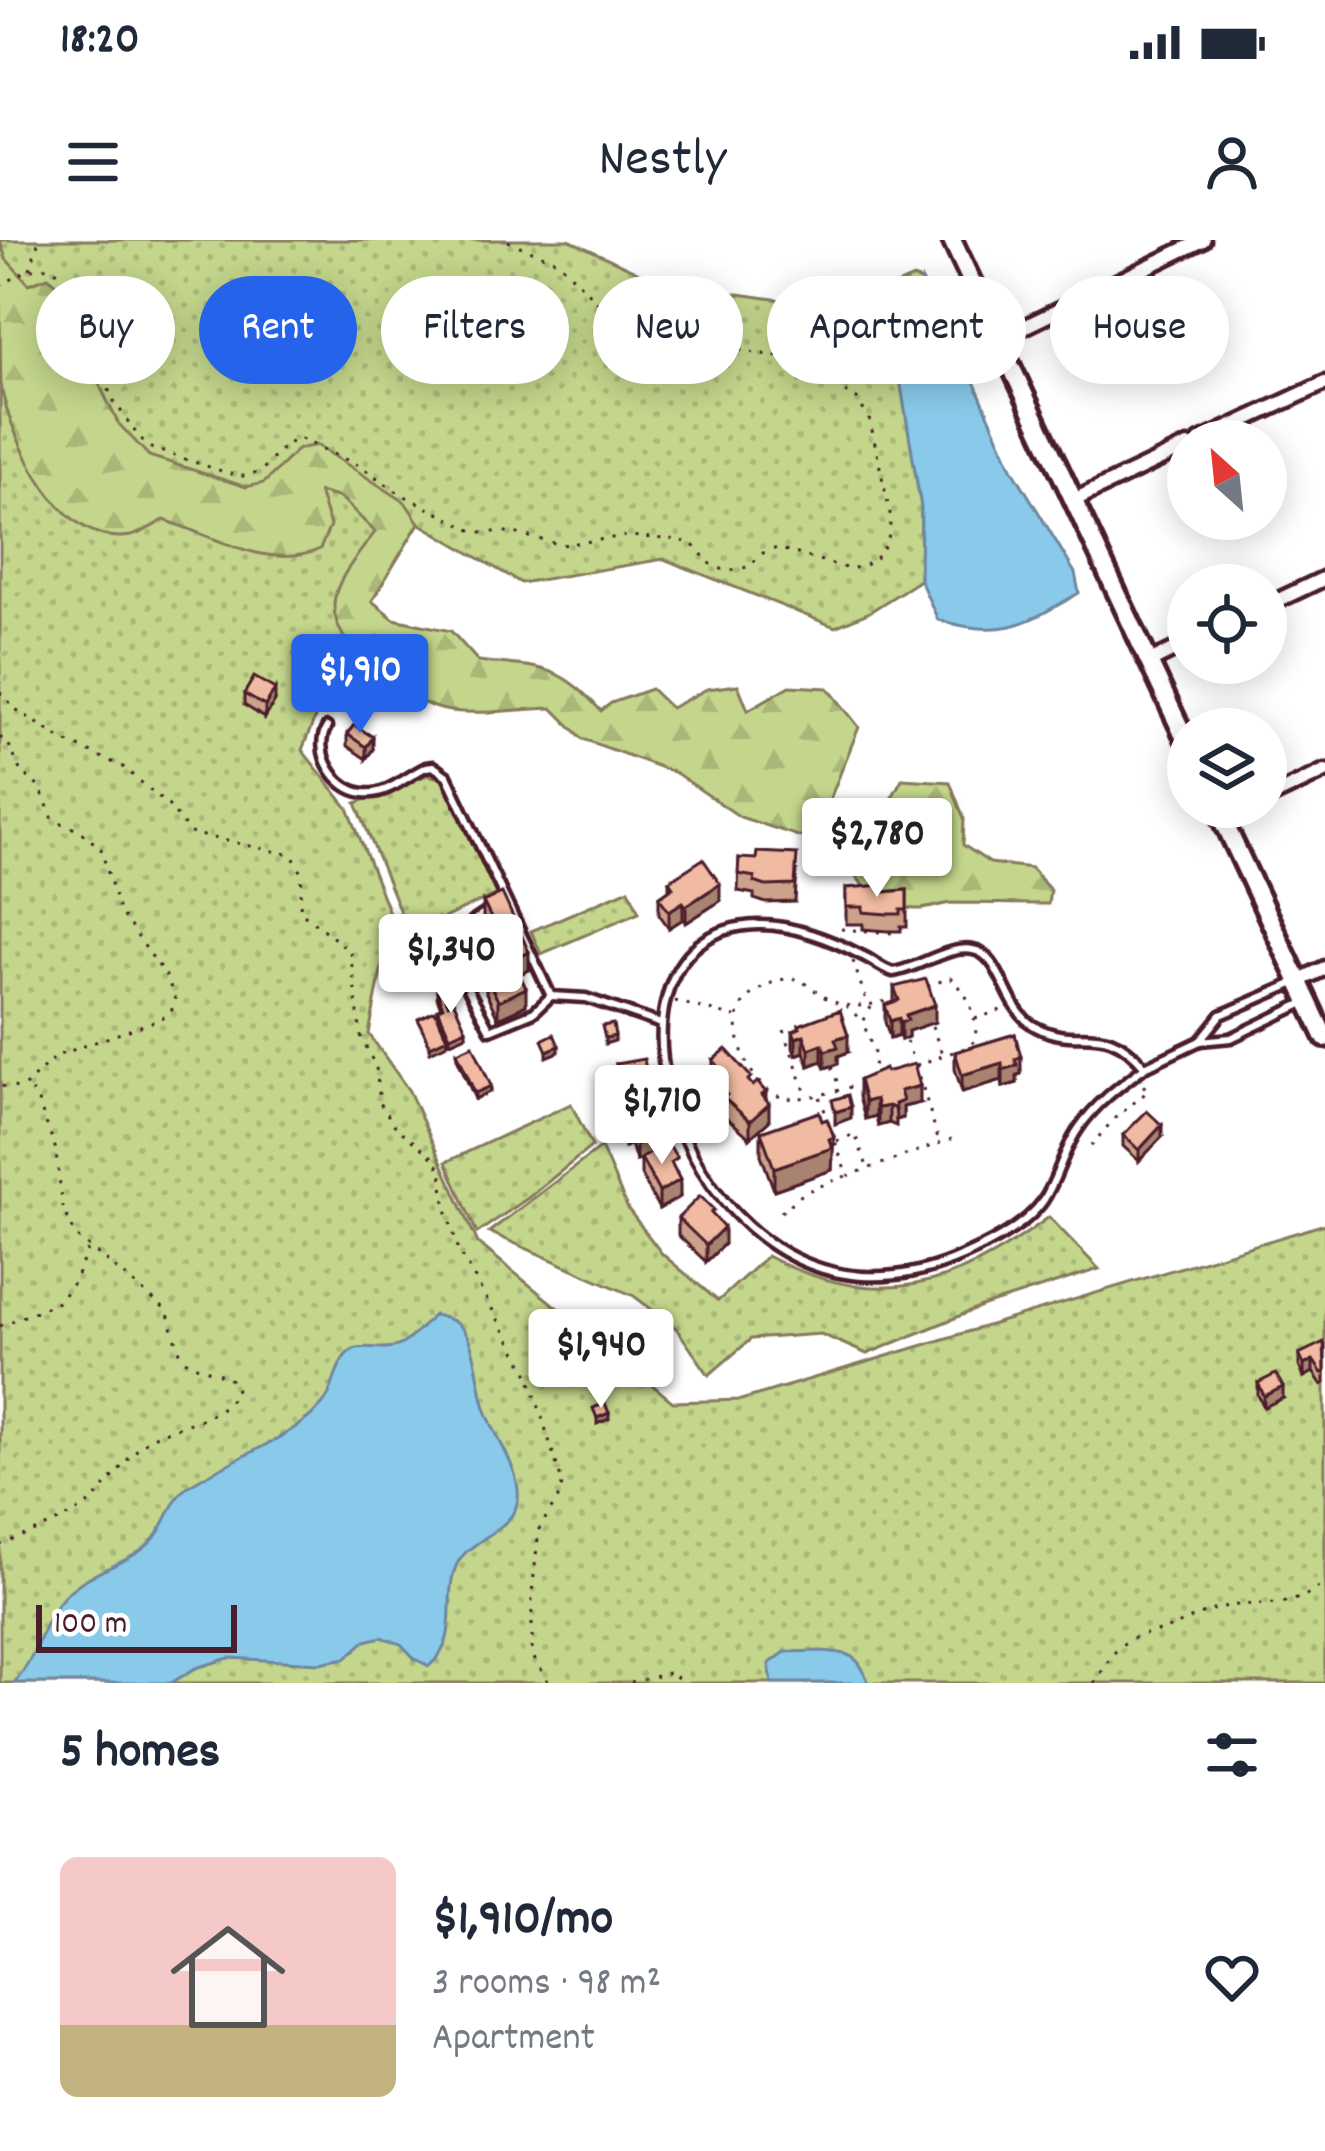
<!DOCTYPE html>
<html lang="en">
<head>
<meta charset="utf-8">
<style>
	:root { --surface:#fff; --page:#f2f2f3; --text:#1f2937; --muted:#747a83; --accent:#2563eb }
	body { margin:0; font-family:Dekko,sans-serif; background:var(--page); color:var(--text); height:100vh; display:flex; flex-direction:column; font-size:45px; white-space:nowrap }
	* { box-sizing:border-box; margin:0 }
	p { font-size:39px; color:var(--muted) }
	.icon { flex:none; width:66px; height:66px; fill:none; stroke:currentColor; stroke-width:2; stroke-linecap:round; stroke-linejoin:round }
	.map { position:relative; height:1443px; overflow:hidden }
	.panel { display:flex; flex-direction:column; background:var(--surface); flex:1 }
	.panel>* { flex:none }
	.hud { position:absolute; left:36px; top:36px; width:1254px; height:108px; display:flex; gap:24px }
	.needle { width:78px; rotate:333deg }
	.controls { position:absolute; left:1167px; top:180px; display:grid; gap:24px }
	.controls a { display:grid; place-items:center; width:120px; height:120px; border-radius:50%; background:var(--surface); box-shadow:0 6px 30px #0003; font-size:60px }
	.scale { position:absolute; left:36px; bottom:30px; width:201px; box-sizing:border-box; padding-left:12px; border:6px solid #4a1f2b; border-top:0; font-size:33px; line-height:42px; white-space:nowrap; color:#4a1f2b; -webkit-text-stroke:9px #fff; paint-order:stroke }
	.price { position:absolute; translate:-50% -102px; padding:0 27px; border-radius:12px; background:#fff; color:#222; font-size:39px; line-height:78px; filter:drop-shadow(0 3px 6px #0008) }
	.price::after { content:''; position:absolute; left:50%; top:72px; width:36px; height:27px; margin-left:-18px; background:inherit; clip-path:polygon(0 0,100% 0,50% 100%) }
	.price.current { background:var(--accent); color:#fff }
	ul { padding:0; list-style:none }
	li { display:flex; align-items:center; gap:36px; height:300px; padding:0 60px }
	li span { display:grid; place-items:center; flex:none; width:336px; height:240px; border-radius:18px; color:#555 }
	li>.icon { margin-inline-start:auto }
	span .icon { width:144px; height:144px; fill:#fffc; stroke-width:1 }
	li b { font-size:51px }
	h2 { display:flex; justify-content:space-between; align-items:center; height:144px; padding:0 60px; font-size:51px }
	.chip { padding:0 42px; border-radius:54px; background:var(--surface); box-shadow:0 6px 30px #0003; font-size:42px; line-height:108px }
	.chip.current { background:var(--accent); color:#fff }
	.status { display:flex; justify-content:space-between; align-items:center; height:84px; padding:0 60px; background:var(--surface); direction:ltr }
	.status svg { height:33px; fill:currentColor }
	header { display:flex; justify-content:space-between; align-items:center; height:156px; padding:0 60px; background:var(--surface); font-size:54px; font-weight:600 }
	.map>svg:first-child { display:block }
	.grass { fill:url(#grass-dots); stroke:#867a5b; stroke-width:3 }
	.forest { fill:url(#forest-firs); stroke:#867a5b; stroke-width:3 }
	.water { fill:#89caea; stroke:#70869e; stroke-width:3 }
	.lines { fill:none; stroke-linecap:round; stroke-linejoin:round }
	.lane-casing { stroke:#4a1f2b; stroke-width:15 }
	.street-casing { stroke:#4a1f2b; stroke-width:21 }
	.secondary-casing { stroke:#4a1f2b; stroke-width:26 }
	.path { stroke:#4a1f2b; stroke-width:3; stroke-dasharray:3 9; stroke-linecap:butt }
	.lane { stroke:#fff; stroke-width:6 }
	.street { stroke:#fff; stroke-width:12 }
	.secondary { stroke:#fff; stroke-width:16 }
	.wall { fill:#cea18b; stroke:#4a1f2b; stroke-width:3 }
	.shaded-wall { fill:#a88371; stroke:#4a1f2b; stroke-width:3 }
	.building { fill:#f0bba2; stroke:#4a1f2b; stroke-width:3 }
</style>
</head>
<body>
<div class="status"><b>18:20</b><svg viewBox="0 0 49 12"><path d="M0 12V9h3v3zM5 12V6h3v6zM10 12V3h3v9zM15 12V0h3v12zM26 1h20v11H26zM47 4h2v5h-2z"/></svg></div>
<header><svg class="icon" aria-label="menu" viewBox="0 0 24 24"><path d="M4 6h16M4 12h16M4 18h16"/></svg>Nestly<svg class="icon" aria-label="person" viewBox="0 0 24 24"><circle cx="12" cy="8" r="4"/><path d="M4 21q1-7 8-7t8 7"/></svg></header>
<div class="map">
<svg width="1325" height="1443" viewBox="0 0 1325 1443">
	<defs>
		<pattern id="grass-dots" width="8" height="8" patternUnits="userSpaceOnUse" patternTransform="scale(3)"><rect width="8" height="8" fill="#c3d68b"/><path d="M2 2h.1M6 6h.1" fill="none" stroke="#a9b778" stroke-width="1.8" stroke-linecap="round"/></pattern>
		<pattern id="forest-firs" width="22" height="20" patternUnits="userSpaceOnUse" patternTransform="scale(3)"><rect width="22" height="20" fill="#c3d68b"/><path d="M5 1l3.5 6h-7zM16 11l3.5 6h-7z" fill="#a9b778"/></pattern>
	</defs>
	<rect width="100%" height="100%" fill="#fff"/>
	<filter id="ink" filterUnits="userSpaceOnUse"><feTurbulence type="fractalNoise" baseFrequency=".00833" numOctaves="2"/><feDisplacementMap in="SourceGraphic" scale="24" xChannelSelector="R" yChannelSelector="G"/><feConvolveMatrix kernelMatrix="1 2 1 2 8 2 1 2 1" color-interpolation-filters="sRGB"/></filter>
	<g filter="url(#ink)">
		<g class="grass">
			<path d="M0 0H569L661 43 823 66 874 55 913 38 922 41 914 105 901 145 921 267 920 340 868 373 835 387 664 319 521 343 419 283 345 404 302 510 348 568 391 678 369 794 409 851 478 1003 673 1162 741 1160 1325 984V1443H0Z"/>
			<path d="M427 535 441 538 446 545 496 654 409 694 356 563Z"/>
			<path d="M629 649 639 672 541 714 531 691Z"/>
			<path d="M571 864 592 906 528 958 477 993 446 922Z"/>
			<path d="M601 907 628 969 662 1014 718 1061 767 1016C876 1073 955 1048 1049 977L1099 1029 984 1066 867 1114 821 1094 751 1099 709 1135 676 1088 634 1056 489 992Z"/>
		</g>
		<g class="forest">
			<path d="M0 0 6 19 29 44 48 37 66 51 97 140 118 183 149 216 246 247 264 243 298 209 317 205 405 262 419 283 372 361 394 379 451 391 478 421C539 428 558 422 601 471L611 463 651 449 671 468 707 449 738 445 748 470 790 446 828 448 859 487 813 601 740 577 676 533 583 499 552 468C520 469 482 475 450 471 408 465 332 411 334 364 335 339 361 312 375 292L341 258 319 252 330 286 320 309C270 332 214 296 164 280 154 285 141 294 131 296 60 308 14 203 1 148 0 114 0 38 0 0Z"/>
			<path d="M902 539 950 542 964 579 963 605 990 623 1031 628 1050 650 1048 664C1016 664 984 663 952 663 940 664 927 670 915 669 862 666 841 623 841 577L879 588 884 572Z"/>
		</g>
		<g class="water">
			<path d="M922 41 968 128 1013 230 1075 333 1079 353C1022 386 1004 398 938 380L920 340 921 267 901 145 914 105Z"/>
			<path d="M434 1075C447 1078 458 1081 465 1093 477 1111 478 1143 484 1164 492 1195 521 1227 518 1259 515 1290 469 1299 457 1324 441 1357 463 1399 429 1426L415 1419 401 1404 382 1397 365 1401 346 1418 320 1423 229 1418 196 1428 171 1443H14C43 1410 40 1372 77 1345 99 1329 128 1323 149 1304 168 1286 169 1259 190 1245 227 1221 295 1197 323 1164 336 1149 335 1117 354 1109 367 1104 386 1112 400 1105 412 1099 424 1084 434 1075Z"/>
			<path d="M822 1411C850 1413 860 1415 868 1443H772L769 1424 785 1412Z"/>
		</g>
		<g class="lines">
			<defs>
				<g id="lane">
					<path d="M327 487C312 511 335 550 364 553 386 556 407 536 426 527L433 526 447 536 551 756 586 758 661 784"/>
					<path d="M482 712 472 692V682L487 672"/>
					<path d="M466 745 490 790 534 772 551 756"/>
					<path d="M1200 801 1221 775 1297 742"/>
					<path d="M1145 827C1121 845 1096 863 1079 888 1063 910 1058 939 1043 961 1024 988 982 1008 953 1020 694 1125 557 690 758 685 791 684 832 700 861 715 873 720 880 728 893 732 917 729 948 705 973 710 1003 715 1004 771 1036 787 1080 810 1102 776 1145 827L1200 801 1231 798 1304 763"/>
				</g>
				<g id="street">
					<path d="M999 99 1203 0"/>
					<path d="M1200 201 1325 143"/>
					<path d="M1074 260 1188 206"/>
					<path d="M1266 366 1325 338"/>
					<path d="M1149 422 1188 403"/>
					<path d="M1266 559 1325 531"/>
					<path d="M1222 579 1248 567"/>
					<path d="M1298 741 1325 728"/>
				</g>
				<g id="secondary">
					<path d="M952 0 1188 505"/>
					<path d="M1217 567 1325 798"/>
				</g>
			</defs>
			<use href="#lane" class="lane-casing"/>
			<use href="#street" class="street-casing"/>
			<use href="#secondary" class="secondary-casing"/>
			<g class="path">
				<path d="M30 29 39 0"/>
				<path d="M0 46C20 35 38 19 60 33L100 114 110 155 138 196 151 208 237 236C274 238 270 205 301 199L360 226 399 253 475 292H510L562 305 627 296 679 300 692 304 711 324 726 331 748 327 763 313 777 308 849 329 864 326 879 315 888 300 891 278 870 181 857 159 834 145 800 141 777 116 742 111 700 82 658 69 598 63 559 22 505 0"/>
				<path d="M0 452 17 470 63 500 123 527 168 565 190 593 292 615 302 633 300 671 350 711 361 796 376 828 380 863 396 887 432 917 441 930 446 969 459 1011 528 1132 562 1242 561 1253 539 1289 532 1353V1415L549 1443"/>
				<path d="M0 497 10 507 20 530 40 548 53 579 82 592 101 609 119 671 166 736 175 759 171 772 160 779 56 816 23 848 0 846"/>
				<path d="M841 689 893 693"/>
				<path d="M853 721 867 763"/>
				<path d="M950 738C967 749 979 780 975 801L965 808C928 820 812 867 781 857 758 850 744 822 739 800 735 782 737 763 755 752 808 719 804 757 845 765 874 771 922 747 950 738Z"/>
				<path d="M675 761 735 777"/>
				<path d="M846 766 861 780"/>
				<path d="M871 767 863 782 876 819 871 835"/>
				<path d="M975 779 1001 770"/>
				<path d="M932 786 942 814"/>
				<path d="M784 790 807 857"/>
				<path d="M906 801 914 823"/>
				<path d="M916 825 939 902"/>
				<path d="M832 827 839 847"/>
				<path d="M820 857 847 936 952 899"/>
				<path d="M837 901 855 894 868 929"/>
				<path d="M1091 906 1113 880 1148 851 1142 844"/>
				<path d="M781 972 805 952 846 936"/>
				<path d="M0 1086 58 1062 74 1042 88 1009"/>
				<path d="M0 1305C26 1294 62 1283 85 1266 112 1246 128 1209 159 1194 183 1183 229 1177 236 1148L228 1137 188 1123 180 1112 167 1071 76 996 63 967 55 907 38 861 27 846"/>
				<path d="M631 1443 672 1432 682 1443"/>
				<path d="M1094 1443C1104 1430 1110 1415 1122 1405 1138 1392 1157 1394 1175 1386 1196 1377 1213 1367 1237 1365 1273 1362 1295 1368 1325 1342"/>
			</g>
			<use href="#lane" class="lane"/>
			<use href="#street" class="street"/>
			<use href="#secondary" class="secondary"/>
		</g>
		<g class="wall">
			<path d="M244 454 275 461 265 478 244 465Z"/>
			<path d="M347 494 373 509 366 519 347 506Z"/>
			<path d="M739 618 797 631 795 662 766 663 754 659V654L738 651Z"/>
			<path d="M669 641 720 661 686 683 683 679 669 688 659 674V657L669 650Z"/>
			<path d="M846 648 883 652 907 650V687H901V691H888L863 689V684H846Z"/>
			<path d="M483 662 529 730 519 734 526 765 498 778 486 753V735L506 726 483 679Z"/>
			<path d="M894 747 935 782 908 791V797L901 800 899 795 890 798 885 782V765L894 762Z"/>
			<path d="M437 751 448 764 466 795 450 802 438 775V769L441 768 437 757Z"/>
			<path d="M799 785 848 812 838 816V824L825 828 822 821 809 826 804 812 796 815 793 808V791L799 789Z"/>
			<path d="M1015 794 1021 834 1017 835V843L1003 847 1002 840 962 852 955 829V812Z"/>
			<path d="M457 812 491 851 475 859 457 818Z"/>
			<path d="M713 820 766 859 769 881 750 898 724 875V868L715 858 716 840 713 837Z"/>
			<path d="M616 824 647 836V853L642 854V865L658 894 656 895V909L677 933 680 957 659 969 641 935V919L636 921 631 904 625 907 621 896V879L625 878V875L621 876 618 859 611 860 609 850V833L616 832Z"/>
			<path d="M859 840 920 863 903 867V878L896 880V886L889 883 878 886 876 876 865 879 859 857Z"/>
			<path d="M761 892 834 920H832V930L774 950 761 915Z"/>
			<path d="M1123 895 1162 897 1139 921 1123 906Z"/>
			<path d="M714 977 724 1004 706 1022 678 995V978Z"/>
			<path d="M1325 1105V1143L1322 1145 1313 1132 1304 1137 1299 1126V1114Z"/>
			<path d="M1258 1143 1283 1158 1264 1167 1258 1155Z"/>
		</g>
		<g class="shaded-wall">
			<path d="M275 449V461L265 478V466Z"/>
			<path d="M373 497V509L366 519V507Z"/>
			<path d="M720 644V661L686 683V666Z"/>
			<path d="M683 662V679L669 688V671Z"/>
			<path d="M457 697V703L434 712V707Z"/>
			<path d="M529 712V730L512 738V721Z"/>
			<path d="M526 748V765L498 778V761Z"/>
			<path d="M935 765V782L908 791V797L901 800V783L906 775Z"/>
			<path d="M899 778V795L890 798V781Z"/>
			<path d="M466 789V795L450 802V796Z"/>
			<path d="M804 795V812L796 815V798Z"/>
			<path d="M848 795V812L838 816V824L825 828V811L835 799Z"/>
			<path d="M615 796V801L605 804V798Z"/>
			<path d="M447 798V804L430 812V806Z"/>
			<path d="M822 804V821L809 826V809Z"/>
			<path d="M559 806V812L547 817V811Z"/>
			<path d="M1021 817V834L1017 835V843L1003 847V830L1015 819Z"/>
			<path d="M1002 823V840L962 852V835Z"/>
			<path d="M491 846V851L475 859V853Z"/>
			<path d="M920 846V863L903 867V878L896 880 895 864 900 851Z"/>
			<path d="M766 852V867L769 864V881L750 898V881L762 855Z"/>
			<path d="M876 859V876L865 879V862Z"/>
			<path d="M889 866V883L878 886V868Z"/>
			<path d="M851 867V878L835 884V872Z"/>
			<path d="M658 877V894L650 897V880Z"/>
			<path d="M1162 885V897L1139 921V910Z"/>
			<path d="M631 887V904L625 907V890Z"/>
			<path d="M656 897V914L636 921V904Z"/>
			<path d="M834 897 832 930 774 950V928Z"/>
			<path d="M680 940V957L659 969V952Z"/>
			<path d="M724 987V1004L706 1022V1005Z"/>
			<path d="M1313 1120V1132L1304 1137V1125Z"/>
			<path d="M1283 1147V1158L1264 1167V1156Z"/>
			<path d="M609 1173V1179L597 1184V1178Z"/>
		</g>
		<g class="building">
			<path d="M254 437 275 449 265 466 244 454Z"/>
			<path d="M301 455 309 459 303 472 295 468Z"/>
			<path d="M354 485 373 497 366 507 347 494Z"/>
			<path d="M757 612 797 614 795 645 766 646 754 642 755 637 738 634 739 618 756 619Z"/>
			<path d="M703 619 720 644 686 666 683 662 669 671 659 657 673 647 669 641Z"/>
			<path d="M883 645V652L907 650V670H901V674H888L863 672V667H846V648Z"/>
			<path d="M502 653 529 712 512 721 483 662Z"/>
			<path d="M457 691V697L434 707V700Z"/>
			<path d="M435 716 442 734 435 737 428 719Z"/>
			<path d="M514 722 526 748 498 761 486 735Z"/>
			<path d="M926 739 935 765 906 775 908 780 901 783 899 778 890 781 885 765 899 760 894 747Z"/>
			<path d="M442 749 448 764 454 762 466 789 450 796 438 769 443 767 437 751Z"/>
			<path d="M840 770 848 795 835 799 838 807 825 811 822 804 809 809 804 795 796 798 793 791 800 788 799 785Z"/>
			<path d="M435 771 447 798 430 806 418 779Z"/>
			<path d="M613 784 615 796 605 798 602 786Z"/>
			<path d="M554 794 559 806 547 811 542 800Z"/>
			<path d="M1015 794 1021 817 1015 819 1017 825 1003 830 1002 823 962 835 955 812Z"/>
			<path d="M473 805 491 846 475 853 457 812Z"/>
			<path d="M726 809 751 837 748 840 753 846 757 842 766 852 762 855 769 864 750 881 724 858 727 855 715 841 725 833 713 820Z"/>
			<path d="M644 819 647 836 639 838 642 855 621 859 618 842 611 843 609 833 617 832 616 824Z"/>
			<path d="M914 824 920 846 900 851 903 861 895 864 896 869 889 866 878 868 876 859 865 862 859 840 885 829 886 832Z"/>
			<path d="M848 855 851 867 835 872 832 860Z"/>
			<path d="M653 862 658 877 650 880 656 897 636 904 631 887 625 890 621 879 627 877 625 871Z"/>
			<path d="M1147 871 1162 885 1139 910 1123 895Z"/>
			<path d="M819 872 822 881 827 879 834 897 829 899 832 908 774 928 761 892Z"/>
			<path d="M668 903 677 918 671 922 680 940 659 952 641 918Z"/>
			<path d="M700 956 714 970 711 973 724 987 706 1005 678 978Z"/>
			<path d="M1324 1102 1325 1132 1322 1133 1313 1120 1304 1125 1299 1114Z"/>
			<path d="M1276 1134 1283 1147 1264 1156 1258 1143Z"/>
			<path d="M605 1163 609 1173 597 1178 593 1168Z"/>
		</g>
	</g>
</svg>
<div class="controls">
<a><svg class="needle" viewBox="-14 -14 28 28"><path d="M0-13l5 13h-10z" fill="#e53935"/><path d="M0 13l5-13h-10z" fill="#747a83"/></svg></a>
<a><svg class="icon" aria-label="locate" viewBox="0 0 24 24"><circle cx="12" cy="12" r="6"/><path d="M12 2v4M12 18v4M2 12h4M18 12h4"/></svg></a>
<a><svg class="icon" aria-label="layers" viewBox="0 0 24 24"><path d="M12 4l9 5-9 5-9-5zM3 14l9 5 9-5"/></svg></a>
</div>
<div class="scale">100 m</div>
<b class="price current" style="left:360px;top:496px">$1,910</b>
<b class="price" style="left:877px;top:660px">$2,780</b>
<b class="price" style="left:451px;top:776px">$1,340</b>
<b class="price" style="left:662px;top:927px">$1,710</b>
<b class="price" style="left:601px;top:1171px">$1,940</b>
<div class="hud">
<a class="chip">Buy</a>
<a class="chip current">Rent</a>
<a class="chip">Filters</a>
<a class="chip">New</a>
<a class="chip">Apartment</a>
<a class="chip">House</a>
</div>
</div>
<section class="panel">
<h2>5 homes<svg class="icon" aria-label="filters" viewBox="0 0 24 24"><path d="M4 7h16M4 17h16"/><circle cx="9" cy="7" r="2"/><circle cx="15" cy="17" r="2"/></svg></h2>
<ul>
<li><span style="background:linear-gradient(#f6c9c9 70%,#c2b280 0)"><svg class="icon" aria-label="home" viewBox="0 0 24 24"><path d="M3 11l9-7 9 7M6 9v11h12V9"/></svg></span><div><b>$1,910/mo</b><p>3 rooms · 98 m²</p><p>Apartment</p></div><svg class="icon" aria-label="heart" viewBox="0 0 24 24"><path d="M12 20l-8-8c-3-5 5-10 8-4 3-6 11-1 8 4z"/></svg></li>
</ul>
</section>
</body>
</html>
